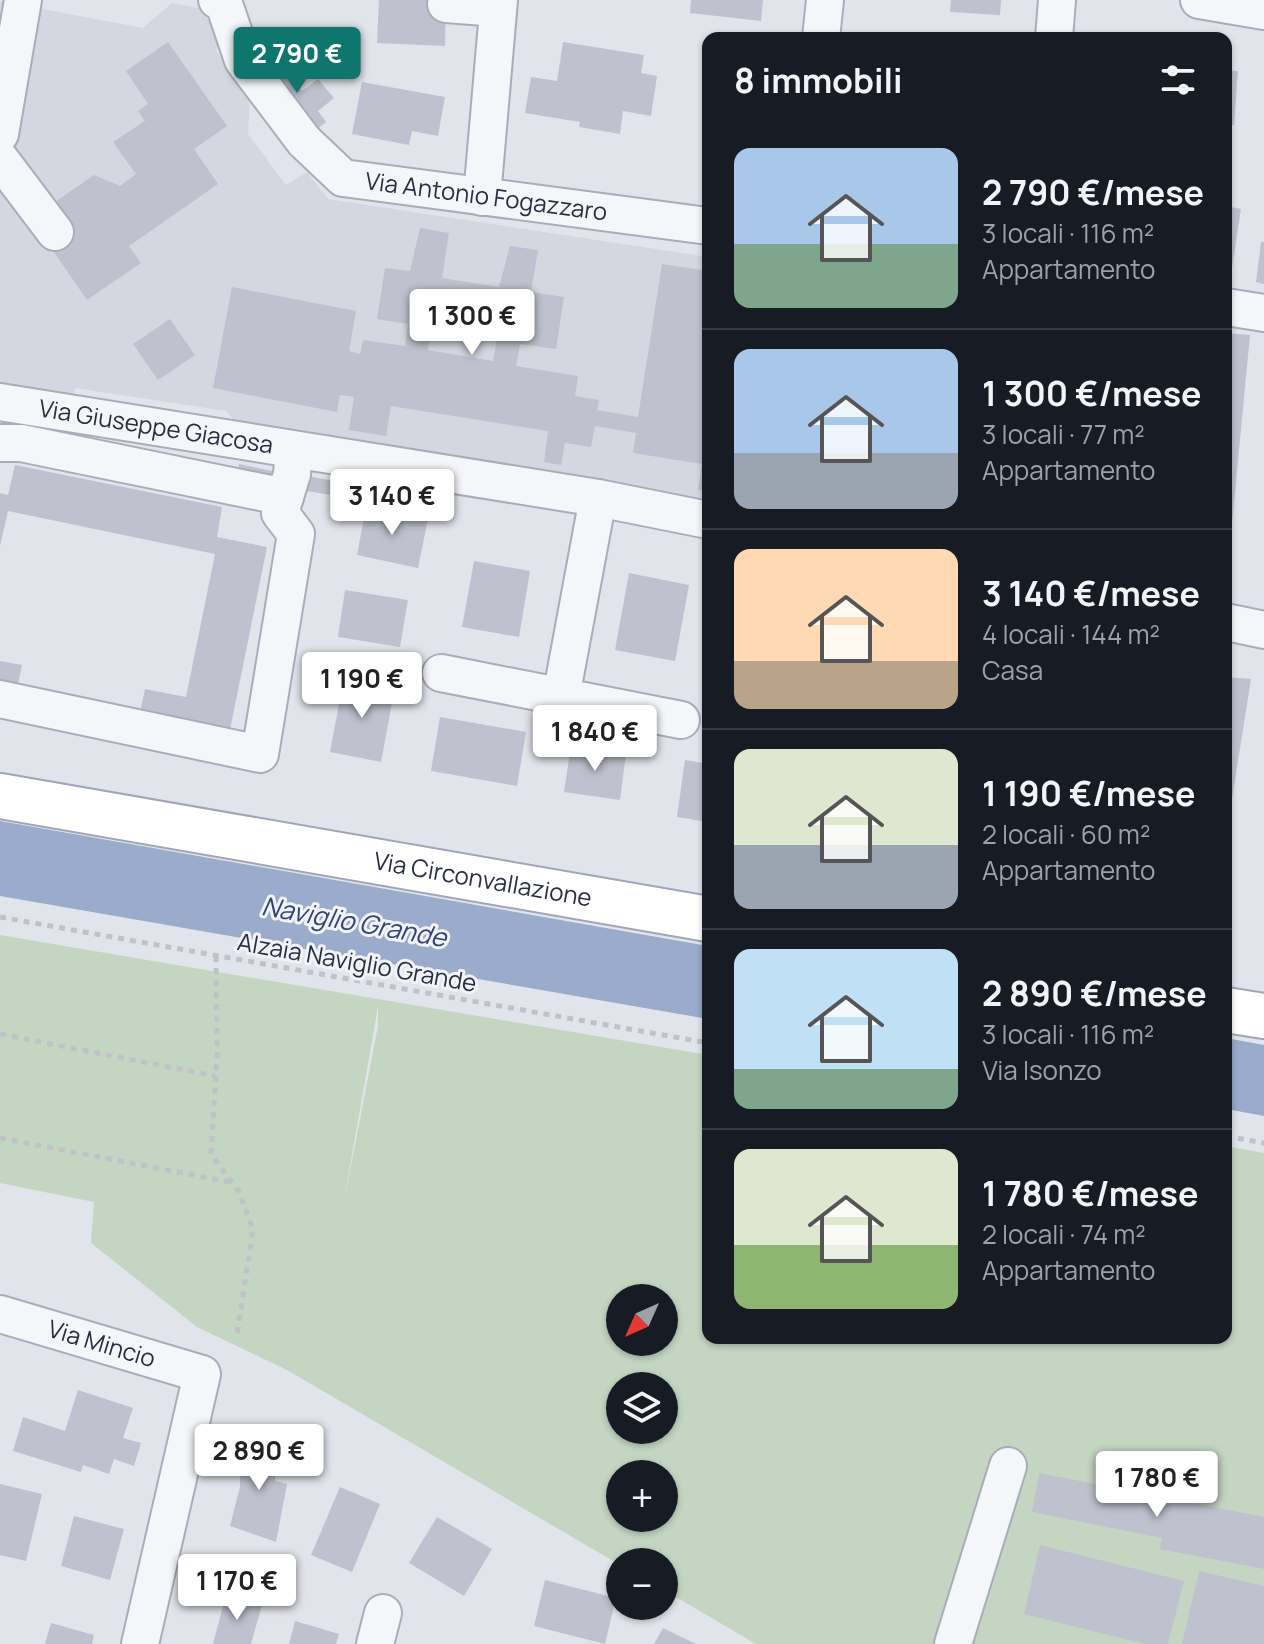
<!DOCTYPE html>
<html lang="it">
<head>
<meta charset="utf-8">
<style>
	:root { --surface:#171b24; --page:#20242c; --text:#f1f3f6; --muted:#9ea1a6; --line:#363941; --accent:#0f766e }
	body { margin:0; font-family:Manrope,sans-serif; background:var(--page); color:var(--text); height:100vh; display:flex; flex-direction:column; font-size:30px; white-space:nowrap }
	* { box-sizing:border-box; margin:0 }
	p { font-size:26px; color:var(--muted) }
	.icon { flex:none; width:44px; height:44px; fill:none; stroke:currentColor; stroke-width:2; stroke-linecap:round; stroke-linejoin:round }
	.map { position:relative; flex:1; overflow:hidden }
	.details { position:absolute; left:702px; top:32px; width:530px; height:1312px; display:flex; flex-direction:column; background:var(--surface); border-radius:16px; box-shadow:0 2px 6px #0004 }
	.details>* { flex:none }
	.needle { width:52px; rotate:225deg }
	.controls { position:absolute; left:606px; top:1284px; display:grid; gap:16px }
	.controls a { display:grid; place-items:center; width:72px; height:72px; border-radius:50%; background:var(--surface); box-shadow:0 2px 6px #0004; font-size:40px }
	.price { position:absolute; translate:-50% -68px; padding:0 18px; border-radius:8px; background:#fff; color:#222; font-size:26px; line-height:52px; filter:drop-shadow(0 2px 4px #0008) }
	.price::after { content:''; position:absolute; left:50%; top:48px; width:24px; height:18px; margin-left:-12px; background:inherit; clip-path:polygon(0 0,100% 0,50% 100%) }
	.price.selected { background:var(--accent); color:#fff }
	ul { padding:0; list-style:none }
	li { display:flex; align-items:center; gap:24px; height:200px; padding:0 32px }
	li+li { border-top:2px solid var(--line) }
	li span { display:grid; place-items:center; flex:none; width:224px; height:160px; border-radius:16px; color:#555 }
	li>.icon { margin-inline-start:auto }
	span .icon { width:96px; height:96px; fill:#fffc; stroke-width:1 }
	li b { font-size:34px }
	h2 { display:flex; justify-content:space-between; align-items:center; height:96px; padding:0 32px; font-size:34px }
	.map>svg:first-child { display:block }
	.built { fill:#d4d6e0 }
	.green { fill:#c4d5c2; fill-rule:evenodd }
	.water { fill:#9babcc }
	.building { fill:#bfc2ce; fill-rule:evenodd }
	.lines { fill:none; stroke-linecap:round; stroke-linejoin:round }
	.minor-casing { stroke:#aaadb9; stroke-width:40 }
	.major-casing { stroke:#a0a6b7; stroke-width:48 }
	.path { stroke:#c0c2ca; stroke-width:5; stroke-dasharray:6 6; stroke-linecap:butt }
	.minor { stroke:#f5f6f9; stroke-width:36 }
	.major { stroke:#fff; stroke-width:44 }
	.labels { text-anchor:middle; stroke-width:6; stroke-linejoin:round; paint-order:stroke }
	.street-label { font-size:24px; fill:#292e44; stroke:#f2f3f8 }
	.water-label { font-size:26px; font-style:italic; fill:#31457a; stroke:#f2f3f8 }
</style>
</head>
<body>
<div class="map">
<svg width="1264" height="1644" viewBox="0 0 1264 1644">
	<rect width="100%" height="100%" fill="#e2e4eb"/>
	<path class="built" d="M0 1 143 28 172 3 200 8 220 39 216 51 250 92 248 134 286 185 307 172 328 199 708 257V506L238 425 226 411 75 388 71 403 0 389Z"/>
	<path class="green" d="M0 935 708 1055V1338H1226V1146L1264 1153V1644H756L664 1590V1562L620 1565 287 1370 197 1327 91 1243 94 1202 0 1183ZM378 1007V1026L345 1196V1195ZM620 1298H664V1342H620ZM620 1386H664V1430H620ZM620 1474H664V1518H620Z"/>
	<g class="water">
		<path d="M0 821 708 946V1019L0 896Z"/>
		<path d="M1226 1038 1264 1045V1116L1226 1109Z"/>
	</g>
	<g class="building">
		<path d="M379 0H446L445 46 377 43Z"/>
		<path d="M691 0H763L761 21 690 13Z"/>
		<path d="M951 0H1001L1000 15 950 12Z"/>
		<path d="M168 42 227 126 194 149 218 184 129 246 141 263 87 300 45 239 52 204 94 175 120 186 136 174 113 142 145 121 138 111 148 104 126 71Z"/>
		<path d="M563 42 644 55 641 73 657 76 651 116 623 111 620 134 579 127 580 122 525 113 531 77 557 81Z"/>
		<path d="M273 54 302 91 318 79 334 98 318 111 326 122 310 135 257 67Z"/>
		<path d="M1226 70 1238 71 1234 125 1226 124Z"/>
		<path d="M362 82 445 97 438 136 412 131 409 145 352 134Z"/>
		<path d="M1226 206 1241 209 1232 268 1226 267Z"/>
		<path d="M420 228 449 233 442 278 499 287 510 246 538 250 531 292 564 297 556 349 520 344 516 366 578 376 575 396 599 400 597 410 638 417 662 264 708 271V491L698 490 702 464 633 453 636 433 595 426 591 447 565 443 561 465 544 462 548 431 391 406 386 436 349 430 354 397 340 395 337 412 213 388 232 287 356 311 349 351 360 354 363 340 405 346 408 324 377 319 385 268 410 271ZM432 328 497 339 493 361 428 350Z"/>
		<path d="M1261 242H1264V284L1256 282Z"/>
		<path d="M170 319 195 355 158 380 133 344Z"/>
		<path d="M1226 333 1250 335 1228 565 1226 370 1229 345Z"/>
		<path d="M239 464 282 473 280 485 237 477Z"/>
		<path d="M15 465 222 507 217 537 267 547 229 735 139 717 145 689 186 697 215 554 8 511 0 546V493L8 495Z"/>
		<path d="M302 475 339 482 340 476 359 479 356 499 300 490Z"/>
		<path d="M366 507 428 519 418 568 357 555Z"/>
		<path d="M474 561 530 571 519 637 462 627Z"/>
		<path d="M629 573 689 585 675 661 615 650Z"/>
		<path d="M345 590 408 600 400 647 338 637Z"/>
		<path d="M0 661 22 665 16 694 0 691Z"/>
		<path d="M344 677 395 687 381 762 330 752Z"/>
		<path d="M1226 677 1251 679 1228 824H1226Z"/>
		<path d="M440 717 526 732 517 786 431 771Z"/>
		<path d="M571 746 626 754 620 800 564 792Z"/>
		<path d="M685 760 708 764V822L677 817Z"/>
		<path d="M78 1390 133 1408 123 1438 141 1443 134 1466 114 1459 109 1474 83 1465 81 1472 13 1451 23 1417 65 1431Z"/>
		<path d="M239 1441 276 1444 275 1481 287 1484 276 1542 230 1526 240 1487Z"/>
		<path d="M1039 1473 1264 1517V1569L1160 1549 1162 1538 1032 1512Z"/>
		<path d="M0 1484 42 1494 26 1561 0 1555Z"/>
		<path d="M340 1487 380 1504 352 1572 311 1555Z"/>
		<path d="M74 1516 124 1529 110 1580 61 1566Z"/>
		<path d="M437 1517 492 1549 464 1596 409 1563Z"/>
		<path d="M1040 1545 1184 1581 1168 1644H1145L1024 1614Z"/>
		<path d="M1199 1571 1264 1586V1644H1182Z"/>
		<path d="M545 1580 616 1598 605 1644 534 1626Z"/>
		<path d="M226 1595 262 1605 251 1644H213Z"/>
		<path d="M295 1621 339 1634 336 1644H289Z"/>
		<path d="M51 1623 94 1635 92 1644H45Z"/>
		<path d="M663 1628 696 1644H654Z"/>
	</g>
	<g class="lines">
		<defs>
			<g id="minor">
				<path id="s1" d="M217 0 223 1 243 60 304 141 343 178 708 226"/>
				<path d="M1199 0 1264 11"/>
				<path d="M446 4 498 8"/>
				<path d="M821 38 825 0"/>
				<path d="M1054 38 1057 0"/>
				<path d="M0 134 23 0"/>
				<path d="M0 159 55 232"/>
				<path d="M482 197 499 0"/>
				<path d="M1226 307 1264 313"/>
				<path id="s2" d="M0 402 598 498 708 520"/>
				<path d="M0 443H21L285 497"/>
				<path d="M1226 622 1264 630"/>
				<path d="M441 673 681 720"/>
				<path d="M561 697 598 498"/>
				<path d="M0 699 260 754 296 534 280 513 292 474 294 450"/>
				<path id="s3" d="M0 1314 202 1374 140 1644"/>
				<path d="M375 1644 383 1613"/>
				<path d="M953 1644 1008 1466"/>
			</g>
			<g id="major">
				<path id="s4" d="M0 796 708 919"/>
				<path d="M1226 1010 1264 1016"/>
			</g>
		</defs>
		<use href="#minor" class="minor-casing"/>
		<use href="#major" class="major-casing"/>
		<g class="path">
			<path d="M0 917 708 1043"/>
			<path d="M216 956 217 1057 211 1154 239 1192 253 1229 237 1334"/>
			<path d="M0 1034 215 1076"/>
			<path d="M1226 1136 1264 1143"/>
			<path d="M0 1138 230 1182"/>
		</g>
		<use href="#minor" class="minor"/>
		<use href="#major" class="major"/>
	</g>
	<g class="labels">
		<g class="street-label">
			<text dy="8" stroke="none"><textPath href="#s1" startOffset="368">Via Antonio Fogazzaro</textPath></text>
			<text dy="8" stroke="none"><textPath href="#s2" startOffset="158">Via Giuseppe Giacosa</textPath></text>
			<text dy="8" stroke="none"><textPath href="#s4" startOffset="490">Via Circonvallazione</textPath></text>
			<text transform="translate(357 963) rotate(10)" y="8">Alzaia Naviglio Grande</text>
			<text dy="8" stroke="none"><textPath href="#s3" startOffset="106">Via Mincio</textPath></text>
		</g>
		<g class="water-label">
			<text transform="translate(354 922) rotate(10)" y="9">Naviglio Grande</text>
		</g>
	</g>
</svg>
<div class="controls">
<a><svg class="needle" viewBox="-14 -14 28 28"><path d="M0-13l5 13h-10z" fill="#e53935"/><path d="M0 13l5-13h-10z" fill="#9ea1a6"/></svg></a>
<a><svg class="icon" aria-label="layers" viewBox="0 0 24 24"><path d="M12 4l9 5-9 5-9-5zM3 14l9 5 9-5"/></svg></a>
<a>+</a>
<a>−</a>
</div>
<b class="price selected" style="left:297px;top:95px">2 790 €</b>
<b class="price" style="left:472px;top:357px">1 300 €</b>
<b class="price" style="left:392px;top:537px">3 140 €</b>
<b class="price" style="left:362px;top:720px">1 190 €</b>
<b class="price" style="left:595px;top:773px">1 840 €</b>
<b class="price" style="left:259px;top:1492px">2 890 €</b>
<b class="price" style="left:1157px;top:1519px">1 780 €</b>
<b class="price" style="left:237px;top:1622px">1 170 €</b>
<section class="details">
<h2>8 immobili<svg class="icon" aria-label="filters" viewBox="0 0 24 24"><path d="M4 7h16M4 17h16"/><circle cx="9" cy="7" r="2"/><circle cx="15" cy="17" r="2"/></svg></h2>
<ul>
<li><span style="background:linear-gradient(#a9c7e8 60%,#7fa58c 0)"><svg class="icon" aria-label="home" viewBox="0 0 24 24"><path d="M3 11l9-7 9 7M6 9v11h12V9"/></svg></span><div><b>2 790 €/mese</b><p>3 locali · 116 m²</p><p>Appartamento</p></div></li>
<li><span style="background:linear-gradient(#a9c7e8 65%,#9aa5b1 0)"><svg class="icon" aria-label="home" viewBox="0 0 24 24"><path d="M3 11l9-7 9 7M6 9v11h12V9"/></svg></span><div><b>1 300 €/mese</b><p>3 locali · 77 m²</p><p>Appartamento</p></div></li>
<li><span style="background:linear-gradient(#ffd9b3 70%,#b9a48a 0)"><svg class="icon" aria-label="home" viewBox="0 0 24 24"><path d="M3 11l9-7 9 7M6 9v11h12V9"/></svg></span><div><b>3 140 €/mese</b><p>4 locali · 144 m²</p><p>Casa</p></div></li>
<li><span style="background:linear-gradient(#dfe7d0 60%,#9aa5b1 0)"><svg class="icon" aria-label="home" viewBox="0 0 24 24"><path d="M3 11l9-7 9 7M6 9v11h12V9"/></svg></span><div><b>1 190 €/mese</b><p>2 locali · 60 m²</p><p>Appartamento</p></div></li>
<li><span style="background:linear-gradient(#bfe0f5 75%,#7fa58c 0)"><svg class="icon" aria-label="home" viewBox="0 0 24 24"><path d="M3 11l9-7 9 7M6 9v11h12V9"/></svg></span><div><b>2 890 €/mese</b><p>3 locali · 116 m²</p><p>Via Isonzo</p></div></li>
<li><span style="background:linear-gradient(#dfe7d0 60%,#8fb573 0)"><svg class="icon" aria-label="home" viewBox="0 0 24 24"><path d="M3 11l9-7 9 7M6 9v11h12V9"/></svg></span><div><b>1 780 €/mese</b><p>2 locali · 74 m²</p><p>Appartamento</p></div></li>
</ul>
</section>
</div>
</body>
</html>
